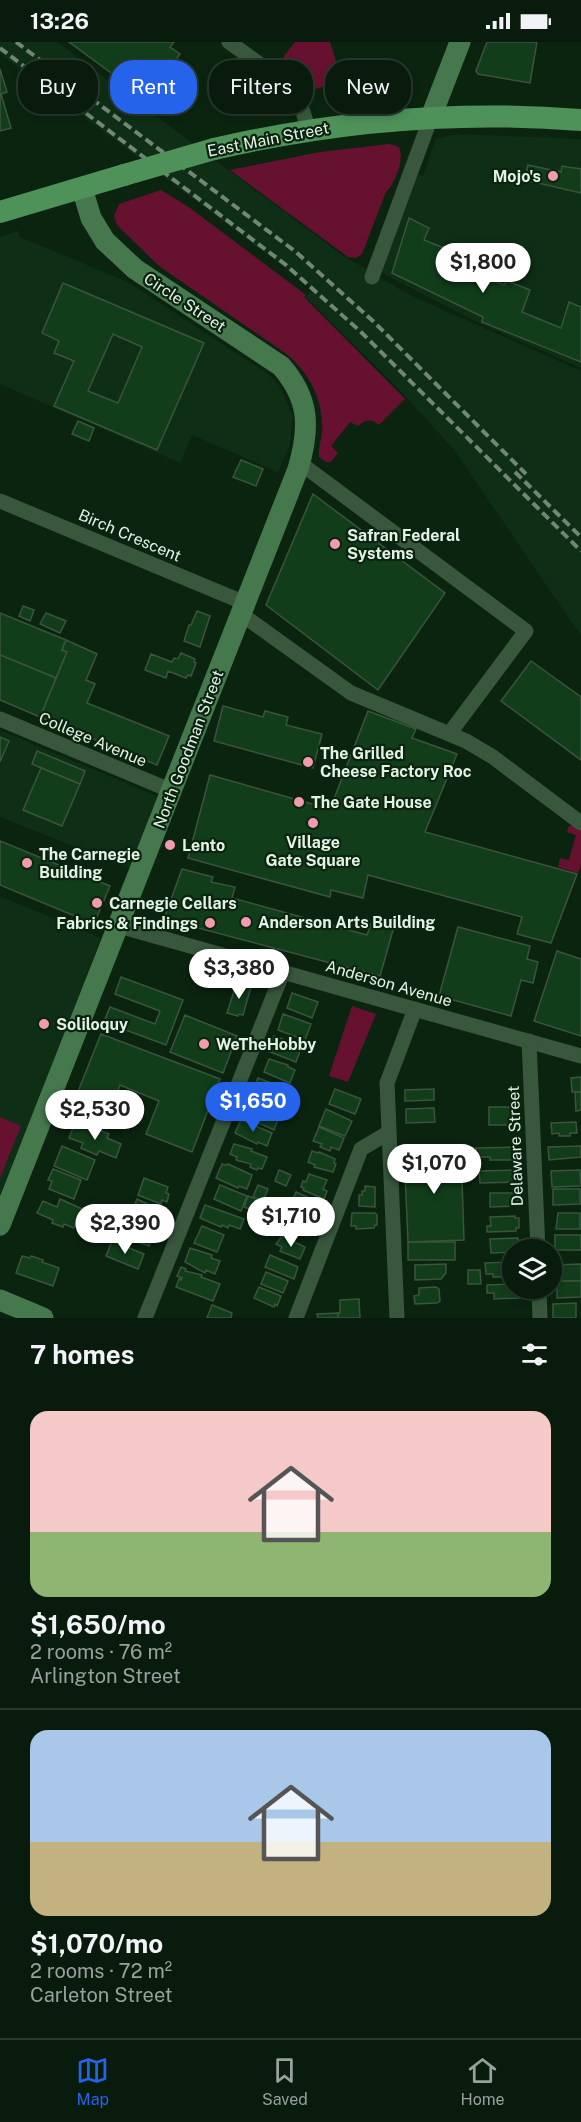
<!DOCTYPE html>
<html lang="en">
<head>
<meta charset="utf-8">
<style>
	:root { --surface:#081b0c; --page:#112415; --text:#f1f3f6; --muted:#98a19d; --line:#29392d; --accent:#2563eb }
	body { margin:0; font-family:"Public Sans",sans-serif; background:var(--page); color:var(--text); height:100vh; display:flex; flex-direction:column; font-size:22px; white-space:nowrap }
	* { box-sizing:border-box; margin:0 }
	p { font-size:20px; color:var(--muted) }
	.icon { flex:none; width:33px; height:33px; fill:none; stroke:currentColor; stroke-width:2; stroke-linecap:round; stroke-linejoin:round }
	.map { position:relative; height:1276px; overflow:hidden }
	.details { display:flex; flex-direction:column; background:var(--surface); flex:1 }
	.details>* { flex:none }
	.hud { position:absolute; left:18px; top:18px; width:546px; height:54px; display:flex; gap:12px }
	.controls { position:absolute; left:502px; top:1197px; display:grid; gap:12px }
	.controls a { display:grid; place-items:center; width:60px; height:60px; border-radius:50%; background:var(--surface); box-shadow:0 3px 9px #0003,0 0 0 2px var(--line); font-size:30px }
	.price { position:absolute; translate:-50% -51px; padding:0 14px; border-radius:21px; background:#fff; color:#222; font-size:20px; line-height:39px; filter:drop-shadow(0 2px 3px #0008) }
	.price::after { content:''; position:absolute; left:50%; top:36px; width:18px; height:14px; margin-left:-9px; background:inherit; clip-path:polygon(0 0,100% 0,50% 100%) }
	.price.current { background:var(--accent); color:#fff }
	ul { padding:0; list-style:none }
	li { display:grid; align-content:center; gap:12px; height:318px; padding:0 30px }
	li+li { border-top:2px solid var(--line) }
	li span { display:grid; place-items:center; height:186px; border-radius:18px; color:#555 }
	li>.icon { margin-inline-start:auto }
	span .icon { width:108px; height:108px; fill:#fffc; stroke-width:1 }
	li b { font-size:26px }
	h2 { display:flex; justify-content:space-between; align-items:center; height:72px; padding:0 30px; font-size:26px }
	.chip { padding:0 21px; border-radius:24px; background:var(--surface); box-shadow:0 3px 9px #0003,0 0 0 2px var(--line); font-size:21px; line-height:54px }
	.chip.current { background:var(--accent); color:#fff }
	.status { display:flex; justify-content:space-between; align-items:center; height:42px; padding:0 30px; background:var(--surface); direction:ltr }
	.status svg { height:16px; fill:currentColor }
	.tab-bar { display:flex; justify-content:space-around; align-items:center; height:84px; border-top:2px solid var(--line); background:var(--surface); font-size:16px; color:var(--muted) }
	.tab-bar a { display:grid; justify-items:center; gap:3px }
	.tab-bar .current { color:var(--accent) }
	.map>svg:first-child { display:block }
	.built { fill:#0e2e15 }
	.green { fill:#671130 }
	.building { fill:#113d1b; stroke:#3a543d; stroke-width:1.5; fill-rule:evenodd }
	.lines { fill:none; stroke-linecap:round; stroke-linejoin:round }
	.street { stroke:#38573d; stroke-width:15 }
	.secondary { stroke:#45784d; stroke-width:21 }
	.primary { stroke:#4e9159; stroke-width:22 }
	.rail { stroke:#728675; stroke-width:4; stroke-dasharray:9 4.5; stroke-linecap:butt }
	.primary-bridge { stroke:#4e9159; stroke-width:22 }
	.poi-dot { fill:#f29aae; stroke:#0b2410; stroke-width:2 }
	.labels { text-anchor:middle; stroke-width:4.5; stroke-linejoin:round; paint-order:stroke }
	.street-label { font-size:16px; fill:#e3f2e4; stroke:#0b2410 }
	.poi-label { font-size:16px; font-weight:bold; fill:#e3f2e4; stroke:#0b2410; text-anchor:start }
</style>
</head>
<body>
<div class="status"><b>13:26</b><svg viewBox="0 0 49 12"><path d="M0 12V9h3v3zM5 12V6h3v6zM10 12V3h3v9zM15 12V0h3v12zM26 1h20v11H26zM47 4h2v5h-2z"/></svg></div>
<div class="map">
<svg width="581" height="1276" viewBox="0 0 581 1276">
	<rect width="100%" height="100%" fill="#0b2410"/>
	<g class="built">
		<path d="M0 0H57L345 215 410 253 581 329V594L455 409 398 346 306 255 313 247 0 12Z"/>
		<path d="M459 92 581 97V326L481 282 378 229 417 132 423 134 436 97Z"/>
		<path d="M18 189 20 195 128 240 268 332 279 343 293 374 290 402 278 430 192 393 180 421 0 342V195Z"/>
		<path d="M0 688 159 755 131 827 0 775Z"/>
		<path d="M0 854 101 896 78 956 53 1030 32 1073 0 1152Z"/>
	</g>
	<g class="green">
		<path d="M295 0H330L342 38 316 47 284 24V14Z"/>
		<path d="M389 102 399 105C405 117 395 141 386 150L362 212 356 216 348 215 230 128 320 110Z"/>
		<path d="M161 148 190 166 306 253 304 255 405 357 379 383C371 376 365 378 358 384L350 380 331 404 338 411 331 420H326L319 415C318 407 321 399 322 391 324 359 310 331 285 311L159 224 117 183 114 174 119 162Z"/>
		<path d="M569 784H575L581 789V823L578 831 558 825 560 816 569 818 576 793 567 790Z"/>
		<path d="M352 964 376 972 348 1040 329 1034Z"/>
		<path d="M0 1075 21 1084 0 1136Z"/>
	</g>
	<g class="building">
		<path d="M69 0H174L170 5 180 12 162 36 152 29 137 50Z"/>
		<path d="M487 0H537L530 41 478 32 476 29Z"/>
		<path d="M0 27 7 50 1 52 11 86 0 89Z"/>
		<path d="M528 123 561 130 562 124 581 127V151L525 138Z"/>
		<path d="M409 176 429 186 424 198 452 209 448 219 504 243 507 239 530 248 522 270 561 286 569 260 581 265V320L482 280 483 275 392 231Z"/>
		<path d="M63 241 204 301 157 408 54 364 74 319 54 311 59 299 42 291ZM113 292 142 305 118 361 88 349Z"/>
		<path d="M78 379 94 386 89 399 72 392Z"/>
		<path d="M241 418 263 427 256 444 233 435Z"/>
		<path d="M313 452 445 551 378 648 266 563Z"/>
		<path d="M23 564 34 568 30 579 19 574Z"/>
		<path d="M197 569 210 574 200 605 184 599 189 583H191Z"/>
		<path d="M0 571 66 598 62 608 67 610 56 636 0 613Z"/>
		<path d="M46 571 66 579 60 591 40 582Z"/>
		<path d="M66 598 97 612 86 638 95 642 87 661 169 694 157 723 40 675 67 610 62 608Z"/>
		<path d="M181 611 195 617 194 620 196 621 191 634 188 633 186 636 168 629 166 636 145 628 151 612 172 620 174 616 178 617Z"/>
		<path d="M0 613 56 636 40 675 0 658Z"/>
		<path d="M531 619 581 655V718L501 659Z"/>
		<path d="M223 664 263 675 265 669 288 675 286 683 322 692 313 726 214 699Z"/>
		<path d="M368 669 416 687 412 696 457 712 425 790 577 832 551 901 517 892 522 875 368 833 363 856 331 848 330 855 188 816 210 733 330 767Z"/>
		<path d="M0 695 9 699 0 720Z"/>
		<path d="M37 709 85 729 80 742 32 722Z"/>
		<path d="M41 726 80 742 62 784 23 768Z"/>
		<path d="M0 799 110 844 94 882 0 843Z"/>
		<path d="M182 827 213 835 211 840 235 845 232 856 367 893 371 882 393 888 380 934 164 877Z"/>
		<path d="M458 885 530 904 527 917 538 920 533 941 521 938 511 974 439 954Z"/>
		<path d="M557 909 581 917V994L534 979Z"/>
		<path d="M121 935 183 958 166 1003 104 980 110 965 155 982 160 969 115 952Z"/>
		<path d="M237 940 251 945 243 973 239 972 238 974 227 971Z"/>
		<path d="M292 951 318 960 312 976 287 966Z"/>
		<path d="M283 972 311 982 305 998 278 988Z"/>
		<path d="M185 973 237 994 223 1031 170 1010Z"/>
		<path d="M101 992 220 1037 192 1110 146 1092 159 1059 120 1043 108 1076 73 1062Z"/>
		<path d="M274 994 302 1004 296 1020 268 1009Z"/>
		<path d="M269 1017 288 1023V1025L295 1028 290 1041 264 1030Z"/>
		<path d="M581 1035V1050H572L571 1036Z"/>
		<path d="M258 1036 287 1047 281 1063 256 1052 259 1045 255 1043Z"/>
		<path d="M335 1047 361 1057 355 1072 329 1062Z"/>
		<path d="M434 1047V1058L405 1059V1048Z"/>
		<path d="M575 1050H581V1068L576 1069Z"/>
		<path d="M249 1057 281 1070 274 1088 246 1075 249 1070 245 1068Z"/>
		<rect x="489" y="1065" width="25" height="18"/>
		<path d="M434 1066 435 1080 406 1081V1067Z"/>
		<path d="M326 1067 352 1079 345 1094 319 1084Z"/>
		<path d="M241 1078 272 1091 267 1104 258 1100 257 1102 235 1091Z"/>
		<path d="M576 1080 577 1091H570V1094H559V1091L552 1092 551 1081Z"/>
		<path d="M75 1081 86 1086 87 1083 109 1092 107 1096 121 1102 116 1116 99 1109 97 1113 81 1106 83 1101 69 1096Z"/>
		<path d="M319 1085 344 1096 339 1108 331 1105 330 1109 320 1105 322 1102 313 1099Z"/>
		<path d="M234 1102 252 1107 251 1109 267 1115 262 1127 258 1126 257 1128 250 1125 251 1122 236 1118 237 1115 230 1112Z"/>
		<path d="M62 1104 95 1118 87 1138 54 1124Z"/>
		<path d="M581 1104V1115L549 1118 548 1105Z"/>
		<path d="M516 1105V1118H490V1115H476V1106Z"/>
		<path d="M461 1107 464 1198 408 1200 404 1109Z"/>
		<path d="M312 1109 318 1111 319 1110 335 1117 334 1121 336 1122 333 1130 314 1125 315 1123 308 1120Z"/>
		<path d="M222 1122 227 1123 228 1122 252 1133 247 1147 239 1144 238 1146 216 1136Z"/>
		<path d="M53 1127 81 1138 74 1157 49 1147 52 1139 48 1138Z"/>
		<path d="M279 1128 291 1133 286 1144 275 1139Z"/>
		<path d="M517 1128 518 1140 480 1141 479 1129Z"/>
		<path d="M580 1128 581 1144 552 1145 551 1129Z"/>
		<path d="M309 1132 327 1138 323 1147 327 1149 324 1157 303 1148 304 1146 301 1145 303 1139 306 1140Z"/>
		<path d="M144 1136 168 1145 166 1151 169 1152 167 1160 162 1158 161 1162 138 1153Z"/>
		<path d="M220 1143 247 1154 241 1169 214 1157Z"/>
		<path d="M258 1143 268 1147 263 1159 253 1155Z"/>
		<path d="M365 1144 375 1145V1165L359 1164V1153H362V1149H365Z"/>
		<path d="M553 1147H580V1162L553 1163Z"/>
		<path d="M296 1150 318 1160 315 1168 319 1170 316 1175 290 1164Z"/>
		<path d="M490 1151H518V1164L490 1165Z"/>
		<path d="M248 1154 264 1160 260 1171 244 1165Z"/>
		<path d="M60 1157 89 1170 87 1175 80 1172 74 1186 64 1182 63 1185 52 1181 53 1178 37 1171 43 1159 57 1165Z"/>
		<path d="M137 1157 162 1169 159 1181 158 1180 156 1183 130 1174Z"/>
		<path d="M205 1163 244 1177 240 1187 229 1183 228 1186 222 1183 221 1185 200 1176Z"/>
		<path d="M280 1171 287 1175 289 1171 313 1182 307 1194 276 1181Z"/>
		<path d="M352 1171H375L377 1173V1183H375L374 1186 356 1187V1184H351Z"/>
		<path d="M558 1171H580V1187H556Z"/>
		<path d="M515 1174V1176H519V1186H516V1189L487 1190V1184H491L490 1175Z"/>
		<path d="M128 1180 154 1190 149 1204 122 1194Z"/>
		<path d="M202 1184 224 1193 217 1210 194 1201Z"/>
		<rect x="555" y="1193" width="26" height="15"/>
		<path d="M282 1194 305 1205 300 1217 280 1209 282 1205 276 1202Z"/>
		<path d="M518 1196 519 1207 513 1208V1210L491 1211 490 1197Z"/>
		<path d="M112 1199 144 1212 138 1227 106 1214Z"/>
		<rect x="408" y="1200" width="47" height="18"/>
		<path d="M190 1206 212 1213 211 1216 220 1219 215 1232 206 1228 205 1231 185 1220Z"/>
		<path d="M270 1213 298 1225 294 1237 265 1225Z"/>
		<path d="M22 1214 30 1216 31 1214 43 1218 42 1220 59 1226 53 1244 16 1231Z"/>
		<path d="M513 1220V1235H493V1232H486L485 1221Z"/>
		<path d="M446 1222V1231L441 1237 415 1238V1223Z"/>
		<path d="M581 1222V1239H554L553 1223Z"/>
		<path d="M181 1225 186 1227 185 1229 202 1233 201 1235 220 1242 213 1259 176 1245 179 1237 181 1238 182 1236 177 1234Z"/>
		<path d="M468 1228H480L481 1242H468Z"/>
		<path d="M266 1230 288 1239 283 1251 261 1242Z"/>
		<path d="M557 1239H581V1255L557 1256Z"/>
		<path d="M513 1242V1246H524L525 1250H518L519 1256 494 1257V1251H487V1243Z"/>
		<path d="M259 1245 281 1254 277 1264 275 1262 274 1265 254 1256Z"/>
		<path d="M436 1245 439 1247 440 1259 437 1261 415 1262 414 1254 419 1253V1246Z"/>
		<path d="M359 1257 360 1276H338V1271H340V1258Z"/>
		<path d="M576 1261V1276H553V1262Z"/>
		<path d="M212 1263 232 1271 231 1276H207Z"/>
		<path d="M338 1271V1276H318L317 1272Z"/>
	</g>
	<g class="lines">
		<g class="street">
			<path d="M229 0 287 42C299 55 304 71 308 87"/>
			<path d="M372 235 431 75"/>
			<path d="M300 421 526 589 449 692"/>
			<path d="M0 459 245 561"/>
			<path d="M241 572 351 651 466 699 493 715 581 781"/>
			<path d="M0 677 172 749"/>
			<path d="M119 884 581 1014"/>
			<path d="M529 999 538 1208"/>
			<path d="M539 1246 540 1276"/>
			<path d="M145 1276 283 930"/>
			<path d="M296 1276 361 1107 388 1091"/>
			<path d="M397 1276 387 1041 415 967"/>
		</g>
		<g class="secondary">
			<path d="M431 75 460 0"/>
			<path d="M0 1183 298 427C310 386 310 357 281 324L135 227 105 199 91 176 82 146"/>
			<path d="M0 1258 43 1276"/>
		</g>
		<g class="primary">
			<path d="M214 107C335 79 457 68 581 78"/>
			<path d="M0 170 124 133"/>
		</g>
		<g class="rail">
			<path d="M16 0 296 210 373 279 526 432"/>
			<path d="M0 6 286 223 361 290 581 509"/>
			<path d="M515 430 581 495"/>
		</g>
		<path class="primary-bridge" d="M124 133 214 107"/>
	</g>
	<g class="poi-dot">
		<circle cx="553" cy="134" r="6"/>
		<circle cx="335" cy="502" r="6"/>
		<circle cx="308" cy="720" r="6"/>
		<circle cx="299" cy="760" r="6"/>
		<circle cx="313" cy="781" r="6"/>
		<circle cx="170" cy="803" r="6"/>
		<circle cx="27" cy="821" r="6"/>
		<circle cx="97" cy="861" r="6"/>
		<circle cx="246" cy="880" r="6"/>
		<circle cx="210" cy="881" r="6"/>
		<circle cx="44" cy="982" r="6"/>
		<circle cx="204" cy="1002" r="6"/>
	</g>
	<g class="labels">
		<g class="street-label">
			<text transform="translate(268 97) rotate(-11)" y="6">East Main Street</text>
			<text transform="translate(185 260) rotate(33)" y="6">Circle Street</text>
			<text transform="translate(130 493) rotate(23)" y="6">Birch Crescent</text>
			<text transform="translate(93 697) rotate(23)" y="6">College Avenue</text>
			<text transform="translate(188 707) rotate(-69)" y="6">North Goodman Street</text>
			<text transform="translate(389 941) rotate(16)" y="6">Anderson Avenue</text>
			<text transform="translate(515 1104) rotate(-92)" y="6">Delaware Street</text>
		</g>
		<g class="poi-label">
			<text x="541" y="140" text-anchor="end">Mojo's</text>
			<text x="347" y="499">Safran Federal<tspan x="347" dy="18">Systems</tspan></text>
			<text x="320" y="717">The Grilled<tspan x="320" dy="18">Cheese Factory Roc</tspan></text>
			<text x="311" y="766">The Gate House</text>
			<text x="313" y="806" text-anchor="middle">Village<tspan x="313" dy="18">Gate Square</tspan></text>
			<text x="182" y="809">Lento</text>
			<text x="39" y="818">The Carnegie<tspan x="39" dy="18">Building</tspan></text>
			<text x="109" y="867">Carnegie Cellars</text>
			<text x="258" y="886">Anderson Arts Building</text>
			<text x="198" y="887" text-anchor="end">Fabrics &amp; Findings</text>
			<text x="56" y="988">Soliloquy</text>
			<text x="216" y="1008">WeTheHobby</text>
		</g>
	</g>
</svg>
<div class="controls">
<a><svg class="icon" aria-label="layers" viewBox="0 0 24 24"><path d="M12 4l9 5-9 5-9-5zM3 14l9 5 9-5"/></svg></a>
</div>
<b class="price" style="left:483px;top:252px">$1,800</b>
<b class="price" style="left:239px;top:958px">$3,380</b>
<b class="price current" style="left:253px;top:1091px">$1,650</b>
<b class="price" style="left:95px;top:1099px">$2,530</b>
<b class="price" style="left:434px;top:1153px">$1,070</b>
<b class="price" style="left:291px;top:1206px">$1,710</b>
<b class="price" style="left:125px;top:1213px">$2,390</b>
<div class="hud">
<a class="chip">Buy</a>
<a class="chip current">Rent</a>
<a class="chip">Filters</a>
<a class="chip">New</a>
</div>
</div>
<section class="details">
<h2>7 homes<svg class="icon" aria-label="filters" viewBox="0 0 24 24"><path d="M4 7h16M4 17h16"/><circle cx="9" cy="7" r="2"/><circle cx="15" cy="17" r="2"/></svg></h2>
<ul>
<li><span style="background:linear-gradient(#f6c9c9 65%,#8fb573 0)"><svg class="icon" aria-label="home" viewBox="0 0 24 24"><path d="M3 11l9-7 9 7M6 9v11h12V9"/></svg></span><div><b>$1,650/mo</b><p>2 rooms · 76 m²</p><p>Arlington Street</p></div></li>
<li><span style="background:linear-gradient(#a9c7e8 60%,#c2b280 0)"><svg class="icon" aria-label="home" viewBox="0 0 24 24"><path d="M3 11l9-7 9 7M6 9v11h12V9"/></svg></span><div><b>$1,070/mo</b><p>2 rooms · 72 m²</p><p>Carleton Street</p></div></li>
</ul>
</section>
<nav class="tab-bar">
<a class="current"><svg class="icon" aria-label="map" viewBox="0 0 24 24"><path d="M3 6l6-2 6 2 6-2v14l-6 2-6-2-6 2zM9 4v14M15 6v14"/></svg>Map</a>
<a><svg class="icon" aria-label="saved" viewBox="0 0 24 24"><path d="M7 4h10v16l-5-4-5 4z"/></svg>Saved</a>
<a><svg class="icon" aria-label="home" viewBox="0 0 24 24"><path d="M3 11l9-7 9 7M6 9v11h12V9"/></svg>Home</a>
</nav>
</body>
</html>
